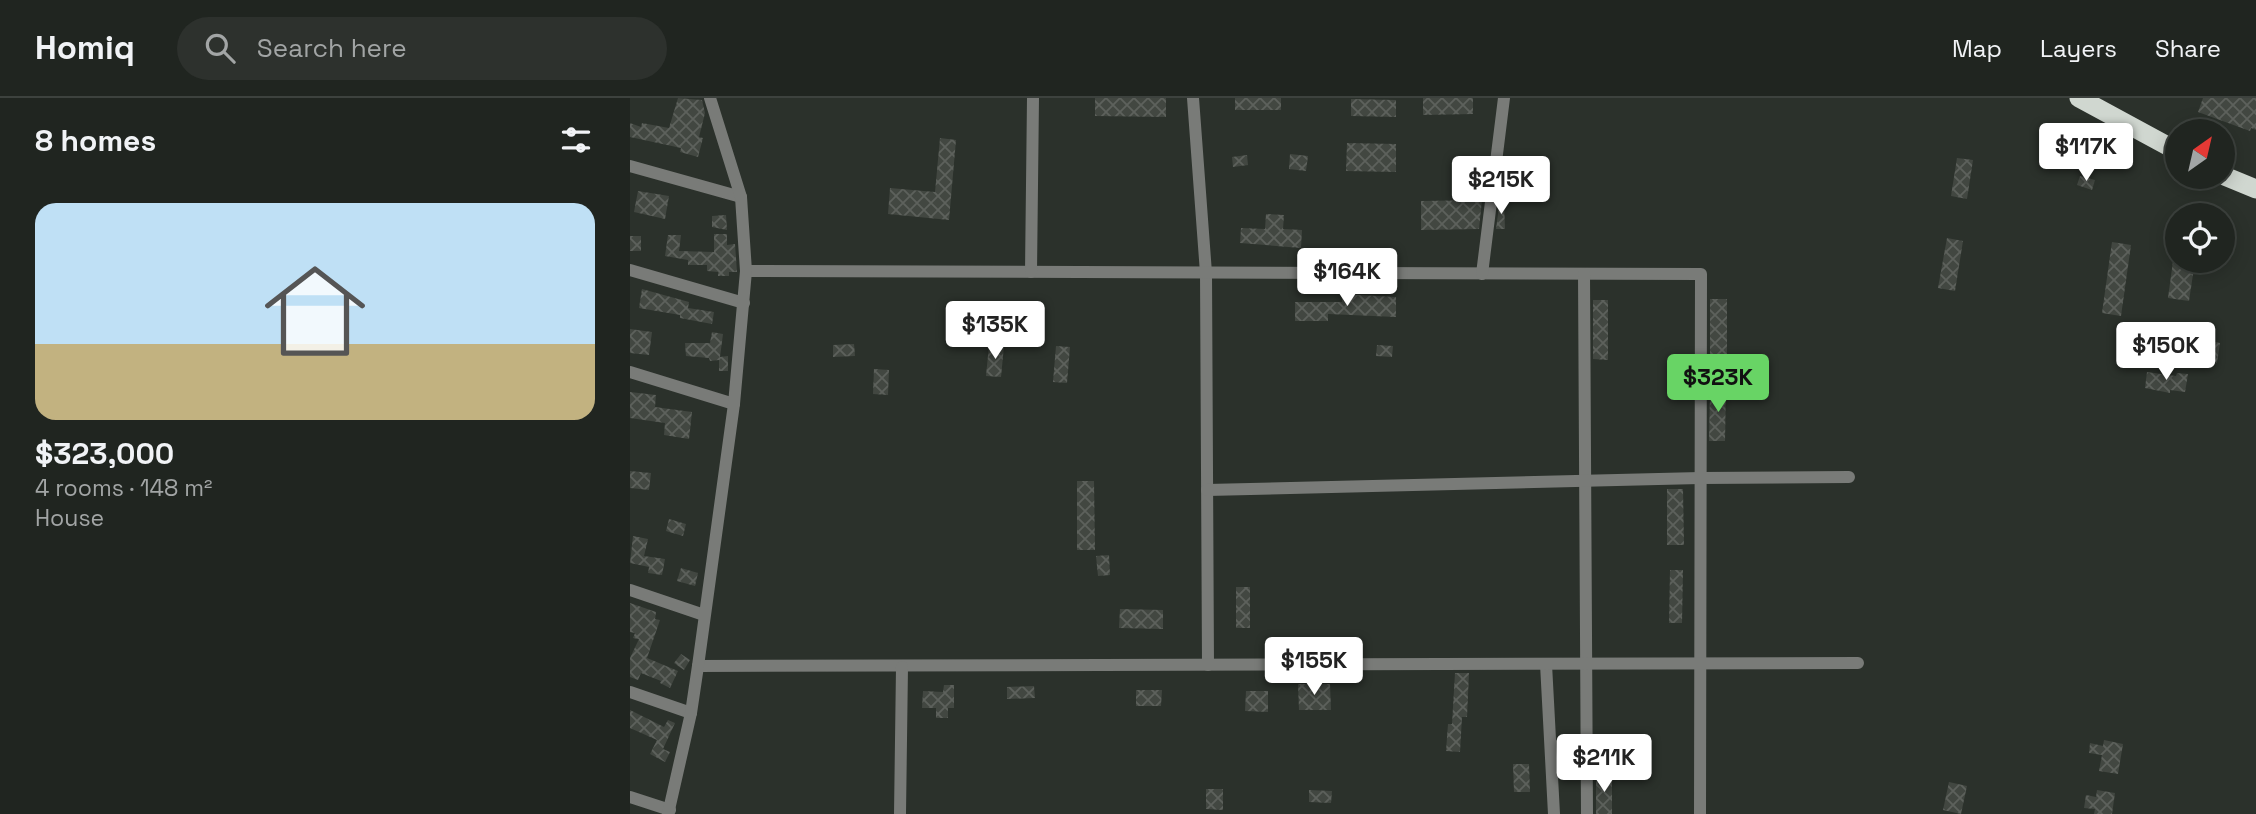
<!DOCTYPE html>
<html lang="en">
<head>
<meta charset="utf-8">
<style>
	:root { --surface:#202520; --page:#2d312d; --text:#f1f3f6; --muted:#a2a5a5; --line:#3d423e; --accent:#68d465 }
	body { margin:0; font-family:"Space Grotesk",sans-serif; background:var(--page); color:var(--text); height:100vh; display:flex; flex-direction:column; font-size:26px; white-space:nowrap }
	* { box-sizing:border-box; margin:0 }
	p { font-size:23px; color:var(--muted) }
	.icon { flex:none; width:38px; height:38px; fill:none; stroke:currentColor; stroke-width:2; stroke-linecap:round; stroke-linejoin:round }
	.map { position:relative; flex:1; overflow:hidden }
	.side { display:flex; flex-direction:column; background:var(--surface); width:630px }
	.side>* { flex:none }
	.needle { width:46px; rotate:34deg }
	.fabs { position:absolute; left:1535px; top:21px; display:grid; gap:14px }
	.fabs a { display:grid; place-items:center; width:70px; height:70px; border-radius:50%; background:var(--surface); box-shadow:0 4px 18px #0003,0 0 0 2px var(--line); font-size:35px }
	.price { position:absolute; translate:-50% -60px; padding:0 16px; border-radius:7px; background:#fff; color:#222; font-size:23px; line-height:46px; filter:drop-shadow(0 2px 4px #0008) }
	.price::after { content:''; position:absolute; left:50%; top:42px; width:21px; height:16px; margin-left:-10px; background:inherit; clip-path:polygon(0 0,100% 0,50% 100%) }
	.price.active { background:var(--accent); color:#111 }
	ul { padding:0; list-style:none }
	li { display:grid; align-content:center; gap:14px; height:371px; padding:0 35px }
	li+li { border-top:2px solid var(--line) }
	li span { display:grid; place-items:center; height:217px; border-radius:21px; color:#555 }
	li>.icon { margin-inline-start:auto }
	span .icon { width:126px; height:126px; fill:#fffc; stroke-width:1 }
	li b { font-size:30px }
	h2 { display:flex; justify-content:space-between; align-items:center; height:84px; padding:0 35px; font-size:30px }
	header { display:flex; align-items:center; gap:42px; box-sizing:border-box; height:98px; padding:0 35px; background:var(--surface); border-bottom:2px solid var(--line) }
	header strong { font-size:33px }
	nav { display:flex; gap:38px; margin-inline-start:auto; font-size:24px }
	.search { width:490px; height:63px; background:var(--page); display:flex; align-items:center; gap:18px; box-sizing:border-box; padding:0 24px; border-radius:38px; color:var(--muted); font-size:26px }
	main { display:flex; flex:1; min-height:0 }
	.map>svg:first-child { display:block }
	.building { fill:url(#building-cross-hatch) }
	.lines { fill:none; stroke-linecap:round; stroke-linejoin:round }
	.minor { stroke:#797b78; stroke-width:12 }
	.trunk { stroke:#d0d7d0; stroke-width:19 }
</style>
</head>
<body>
<header>
<strong>Homiq</strong>
<div class="search"><svg class="icon" aria-label="search" viewBox="0 0 24 24"><circle cx="10" cy="10" r="6"/><path d="M15 15l6 6"/></svg>Search here</div>
<nav><a>Map</a><a>Layers</a><a>Share</a></nav>
</header>
<main>
<section class="side">
<h2>8 homes<svg class="icon" aria-label="filters" viewBox="0 0 24 24"><path d="M4 7h16M4 17h16"/><circle cx="9" cy="7" r="2"/><circle cx="15" cy="17" r="2"/></svg></h2>
<ul>
<li><span style="background:linear-gradient(#bfe0f5 65%,#c2b280 0)"><svg class="icon" aria-label="home" viewBox="0 0 24 24"><path d="M3 11l9-7 9 7M6 9v11h12V9"/></svg></span><div><b>$323,000</b><p>4 rooms · 148 m²</p><p>House</p></div></li>
</ul>
</section>
<div class="map">
<svg width="1626" height="716" viewBox="0 0 1626 716">
	<defs>
		<pattern id="building-cross-hatch" width="8" height="8" patternUnits="userSpaceOnUse" patternTransform="scale(1.75)"><rect width="8" height="8" fill="#424741"/><path d="M0 0l8 8M0 8l8-8" fill="none" stroke="#5d615c"/></pattern>
	</defs>
	<rect width="100%" height="100%" fill="#2b312b"/>
	<g class="building">
		<path d="M48 0 72 2 75 15 69 39 73 40 68 59 50 54 51 50 0 39V25L11 29 12 25 39 30Z"/>
		<path d="M465 0H536V19L465 18Z"/>
		<rect x="605" y="0" width="46" height="12"/>
		<path d="M793 0H843V16L793 17Z"/>
		<path d="M1573 0H1626V32L1621 30 1620 33 1568 14Z"/>
		<path d="M721 1 766 2V19L721 18Z"/>
		<path d="M310 40 326 42 319 122 258 116 260 90 305 94Z"/>
		<path d="M717 45 766 46V74L716 73Z"/>
		<path d="M660 56 678 58 676 73 659 71Z"/>
		<path d="M617 57 618 67 603 69 602 59Z"/>
		<path d="M1327 60 1343 62 1337 101 1321 98Z"/>
		<path d="M1450 78 1465 82 1462 92 1447 87Z"/>
		<path d="M8 93 39 98 35 121 4 114Z"/>
		<path d="M870 101H874L875 131H866Z"/>
		<path d="M852 102 849 131 791 132V103Z"/>
		<path d="M636 116 654 117 653 131 672 132 671 150 610 145 611 130 635 131Z"/>
		<path d="M96 117 97 132 82 129V118Z"/>
		<path d="M84 136H97V147L105 146 107 174H99V178H88V174L77 173V167H58V162L35 158 38 137H51L49 153 84 154Z"/>
		<rect x="0" y="138" width="11" height="15"/>
		<path d="M1317 140 1333 143 1325 193 1308 190Z"/>
		<path d="M1482 144 1501 147 1491 218 1472 215Z"/>
		<path d="M1543 163H1565L1559 203 1538 200Z"/>
		<path d="M12 191 59 204 58 210 84 214 82 226 50 220V217L9 210Z"/>
		<path d="M712 196 766 199V219L698 216V223H665V204H712Z"/>
		<rect x="1080" y="201" width="17" height="60"/>
		<path d="M963 202H978V262L963 261Z"/>
		<path d="M0 231 22 234 19 257 0 255Z"/>
		<path d="M82 234 93 236 90 259 98 258V273H89V262L80 263 79 260 56 258 55 245H80Z"/>
		<path d="M1575 242 1590 245 1587 265 1572 262Z"/>
		<path d="M224 246 225 258 203 259V247Z"/>
		<path d="M359 247 374 248 371 279 356 278Z"/>
		<path d="M747 247 763 248 762 259 746 258Z"/>
		<path d="M426 248 440 249 437 285 423 284Z"/>
		<path d="M244 271 259 272 258 297 243 296Z"/>
		<path d="M1517 274 1546 278 1547 275 1558 276 1555 294 1540 292V295L1515 290Z"/>
		<path d="M1080 289H1096L1095 343H1079Z"/>
		<path d="M0 294 26 297 25 309 62 314 59 341 34 337 35 325 0 320Z"/>
		<path d="M0 373 21 375 19 392 0 390Z"/>
		<path d="M447 383H464L465 452H447Z"/>
		<path d="M1037 391H1053L1054 447H1037Z"/>
		<path d="M39 421 56 426 53 438 36 433Z"/>
		<path d="M3 438 18 441 14 458 35 461 32 477 18 475 19 469 0 465Z"/>
		<path d="M479 457 480 477 468 478 466 458Z"/>
		<path d="M51 470 68 475 65 488 47 483Z"/>
		<path d="M1040 472H1053L1052 525H1039Z"/>
		<rect x="606" y="489" width="14" height="41"/>
		<path d="M0 505 26 514 25 521 30 522 17 560 48 573 40 590 30 585 31 583 11 575 8 582 0 579V560L9 541 3 540 5 535 0 534Z"/>
		<path d="M490 511 533 512V531L489 530Z"/>
		<path d="M51 556 60 562 54 572 44 565Z"/>
		<path d="M825 575H839L837 619H832L830 654 816 653 818 626H822Z"/>
		<path d="M668 586H700L701 612H669Z"/>
		<path d="M314 587H324V610H318V620H306V610H292L293 593 313 594Z"/>
		<path d="M404 588 405 600 377 601V589Z"/>
		<path d="M506 592H532L531 608H506Z"/>
		<path d="M616 593H638V614L615 613Z"/>
		<path d="M0 612 34 629 38 622 45 625 33 651 40 654 35 664 20 656 27 642 0 630Z"/>
		<path d="M1474 642 1493 646 1488 676 1469 673 1472 657 1459 655 1460 645 1473 648Z"/>
		<path d="M883 666H899L900 694H884Z"/>
		<rect x="966" y="675" width="16" height="41"/>
		<path d="M1319 684 1337 688 1331 716 1313 712Z"/>
		<path d="M576 691H593V712L576 711Z"/>
		<path d="M679 692 702 693 701 705 679 704Z"/>
		<path d="M1467 692 1485 695 1482 716H1464L1465 711 1454 710 1456 697 1466 699Z"/>
	</g>
	<g class="lines">
		<g class="minor">
			<path d="M563 0 576 175 578 567"/>
			<path d="M0 68 111 99"/>
			<path d="M0 172 114 205"/>
			<path d="M116 173 1071 176 1070 716"/>
			<path d="M401 174 403 0"/>
			<path d="M852 176 874 0"/>
			<path d="M954 176 957 716"/>
			<path d="M0 274 104 306"/>
			<path d="M577 392 1070 380 1219 379"/>
			<path d="M0 492 74 517"/>
			<path d="M916 566 924 716"/>
			<path d="M68 568 1228 565"/>
			<path d="M0 594 61 615"/>
			<path d="M0 699 40 712"/>
			<path d="M38 716 61 615 68 568 104 306 116 173 111 99 80 0"/>
			<path d="M270 716 272 569"/>
		</g>
		<g class="trunk">
			<path d="M1449 0 1547 53"/>
			<path d="M1592 77 1626 91"/>
		</g>
	</g>
</svg>
<div class="fabs">
<a><svg class="needle" viewBox="-14 -14 28 28"><path d="M0-13l5 13h-10z" fill="#e53935"/><path d="M0 13l5-13h-10z" fill="#a2a5a5"/></svg></a>
<a><svg class="icon" aria-label="locate" viewBox="0 0 24 24"><circle cx="12" cy="12" r="6"/><path d="M12 2v4M12 18v4M2 12h4M18 12h4"/></svg></a>
</div>
<b class="price" style="left:1456px;top:85px">$117K</b>
<b class="price" style="left:871px;top:118px">$215K</b>
<b class="price" style="left:717px;top:210px">$164K</b>
<b class="price" style="left:365px;top:263px">$135K</b>
<b class="price" style="left:1536px;top:284px">$150K</b>
<b class="price active" style="left:1088px;top:316px">$323K</b>
<b class="price" style="left:684px;top:599px">$155K</b>
<b class="price" style="left:974px;top:696px">$211K</b>
</div>
</main>
</body>
</html>
